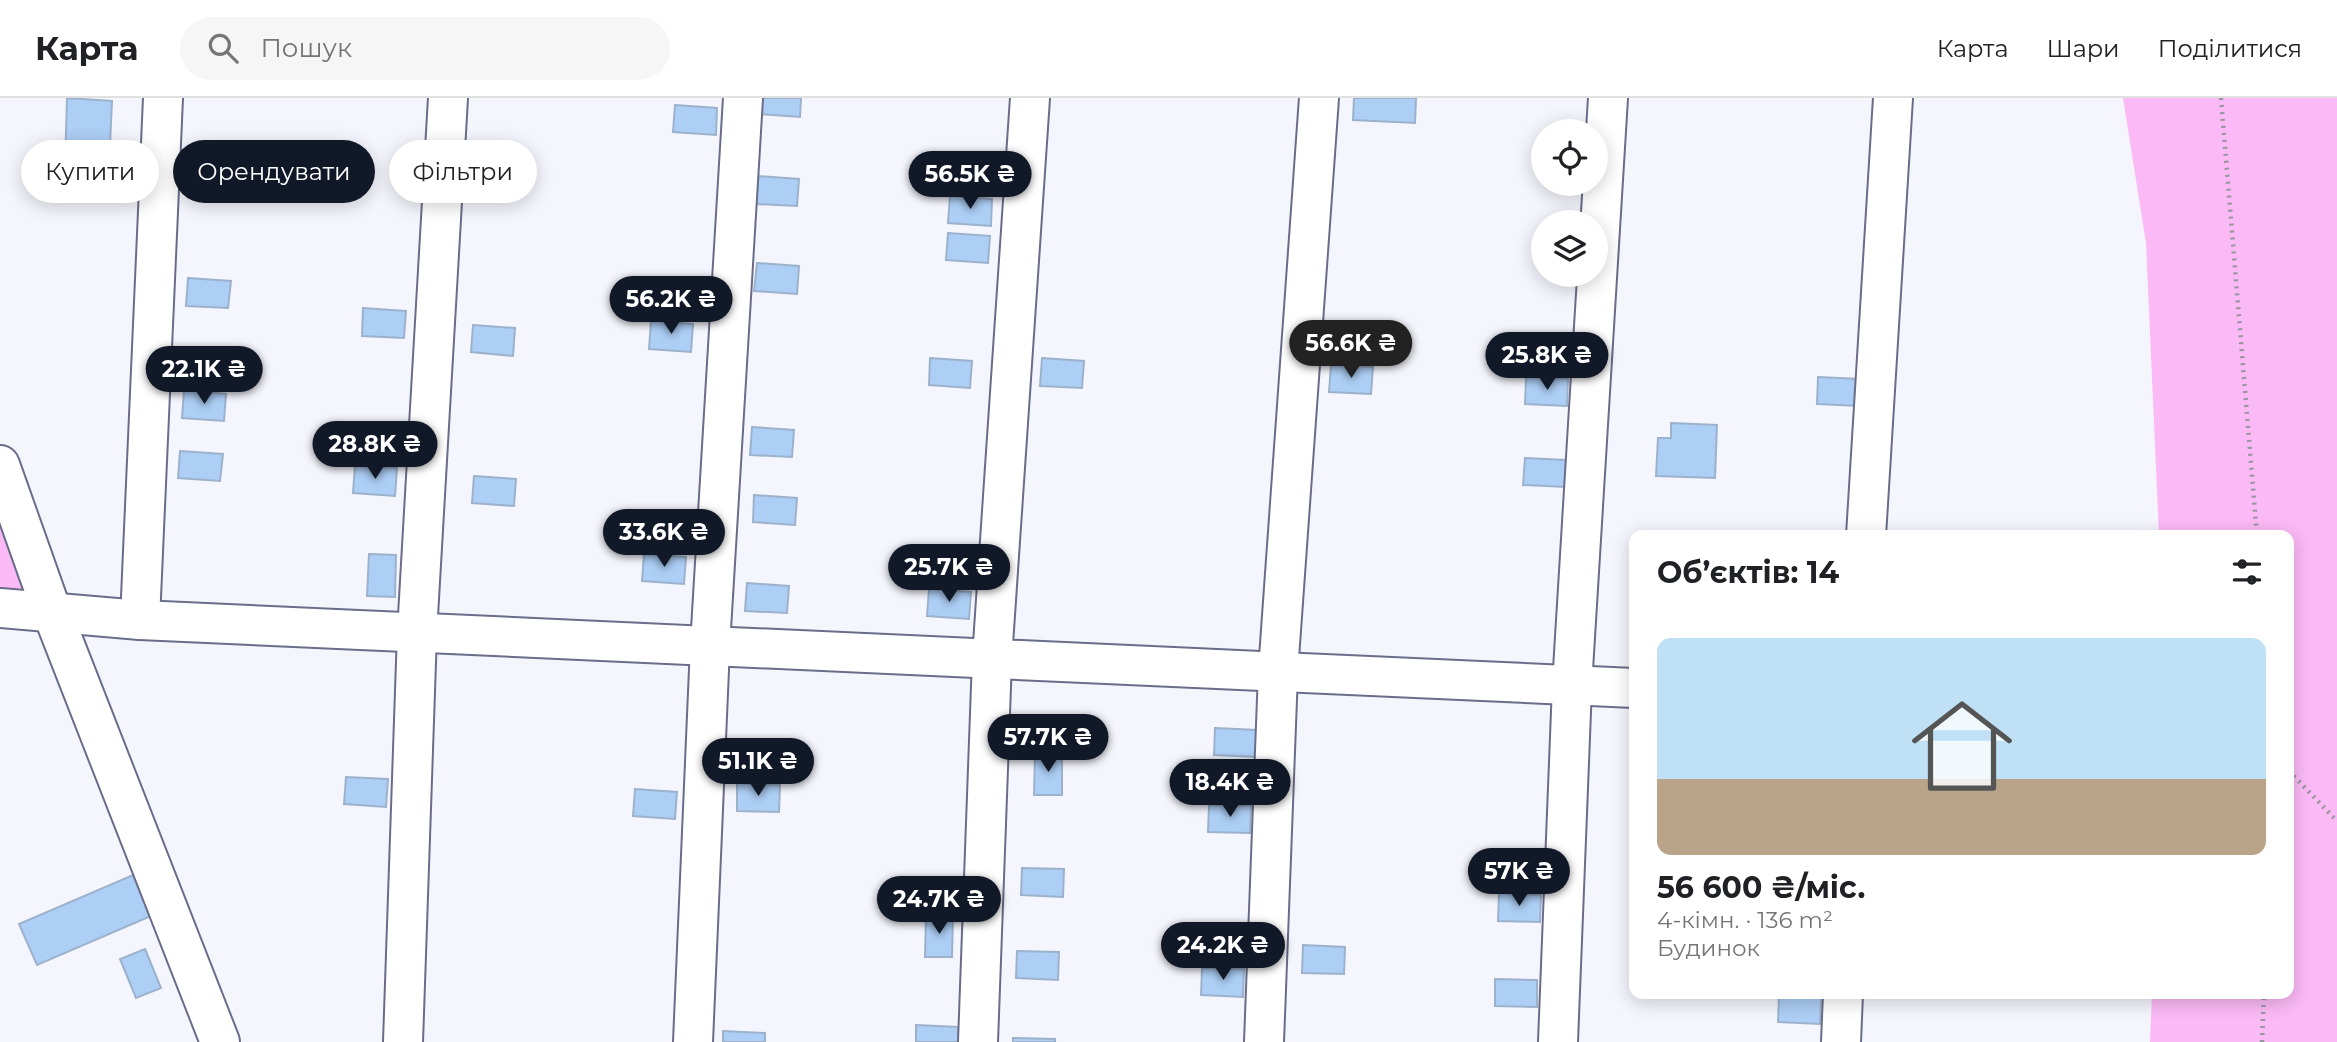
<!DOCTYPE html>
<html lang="uk">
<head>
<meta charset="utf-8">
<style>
	:root { --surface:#fff; --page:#f6f6f6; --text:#202124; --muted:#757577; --line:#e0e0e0; --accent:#111827 }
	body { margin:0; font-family:Montserrat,sans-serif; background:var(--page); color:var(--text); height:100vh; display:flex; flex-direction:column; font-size:26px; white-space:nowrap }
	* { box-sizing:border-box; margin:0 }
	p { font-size:23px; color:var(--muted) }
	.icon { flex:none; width:38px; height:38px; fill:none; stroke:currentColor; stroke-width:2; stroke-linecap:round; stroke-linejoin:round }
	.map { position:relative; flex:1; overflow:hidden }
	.side { position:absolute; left:1629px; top:432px; width:665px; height:469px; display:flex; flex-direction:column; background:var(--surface); border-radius:14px; box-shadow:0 4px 18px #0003 }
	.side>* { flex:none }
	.hud { position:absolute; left:21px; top:42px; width:665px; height:63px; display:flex; gap:14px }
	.controls { position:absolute; left:1531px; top:21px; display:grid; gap:14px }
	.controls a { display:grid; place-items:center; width:77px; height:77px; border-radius:50%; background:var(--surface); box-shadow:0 4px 18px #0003; font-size:35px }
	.price { position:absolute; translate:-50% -60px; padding:0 16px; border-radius:24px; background:var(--accent); color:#fff; font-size:23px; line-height:46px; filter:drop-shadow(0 2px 4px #0008) }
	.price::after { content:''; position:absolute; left:50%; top:42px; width:21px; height:16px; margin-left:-10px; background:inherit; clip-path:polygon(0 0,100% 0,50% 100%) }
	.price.active { background:#222; color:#fff }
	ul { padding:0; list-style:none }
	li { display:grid; align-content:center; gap:14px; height:371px; padding:0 28px }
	li span { display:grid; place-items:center; height:217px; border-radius:14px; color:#555 }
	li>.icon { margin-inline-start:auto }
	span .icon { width:126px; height:126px; fill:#fffc; stroke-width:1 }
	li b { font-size:30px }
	h2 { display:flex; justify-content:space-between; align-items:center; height:84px; padding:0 28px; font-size:30px }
	.pill { padding:0 24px; border-radius:32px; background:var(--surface); box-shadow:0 4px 18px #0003; font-size:24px; line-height:63px }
	.pill.active { background:var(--accent); color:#fff }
	header { display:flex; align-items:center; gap:42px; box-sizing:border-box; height:98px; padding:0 35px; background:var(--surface); border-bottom:2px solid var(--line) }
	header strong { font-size:33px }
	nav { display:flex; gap:38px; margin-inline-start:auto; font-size:24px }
	.search { width:490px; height:63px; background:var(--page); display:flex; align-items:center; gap:18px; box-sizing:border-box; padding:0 24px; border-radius:38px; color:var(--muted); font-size:26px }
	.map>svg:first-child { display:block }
	.green { fill:#fbb9f5 }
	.building { fill:#adcef5; stroke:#9cb2cc; stroke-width:2 }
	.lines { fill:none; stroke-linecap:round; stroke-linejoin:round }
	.minor-casing { stroke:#696d8a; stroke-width:42 }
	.path { stroke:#95969e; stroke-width:4.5; stroke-dasharray:2 5; stroke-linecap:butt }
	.minor { stroke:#fff; stroke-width:38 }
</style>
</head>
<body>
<header>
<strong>Карта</strong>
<div class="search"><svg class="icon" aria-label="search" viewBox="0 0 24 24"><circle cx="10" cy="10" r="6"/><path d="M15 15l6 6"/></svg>Пошук</div>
<nav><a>Карта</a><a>Шари</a><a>Поділитися</a></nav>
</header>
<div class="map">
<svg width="2337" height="944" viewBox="0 0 2337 944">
	<rect width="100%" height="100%" fill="#f5f6fd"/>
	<g class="green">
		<path d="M2123 0H2337V944H2150L2152 896H2289V438L2159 437 2146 145Z"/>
		<path d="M0 389 52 514 0 510Z"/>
	</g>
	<g class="building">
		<path d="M67 0 112 3 109 69 65 67Z"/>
		<path d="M759 0H801L800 19 758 16Z"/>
		<path d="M1354 0H1416L1415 25 1353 22Z"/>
		<path d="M675 7 717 10 716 37 673 34Z"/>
		<path d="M757 78 799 81 797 108 755 106Z"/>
		<path d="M950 98 992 101 991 128 948 125Z"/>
		<path d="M948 135 990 138 988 165 946 162Z"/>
		<path d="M757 165 799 168 797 196 754 193Z"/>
		<path d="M188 180 231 183 228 210 186 208Z"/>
		<path d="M363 210 406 213 404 240 362 238Z"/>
		<path d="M651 223 693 226 691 254 649 251Z"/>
		<path d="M473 227 515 230 513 258 471 254Z"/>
		<path d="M930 260 972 263 970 290 929 287Z"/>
		<path d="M1042 260 1084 263 1082 290 1040 288Z"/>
		<path d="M1331 267 1373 269 1371 296 1329 294Z"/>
		<path d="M1526 279 1568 281 1567 308 1525 306Z"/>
		<path d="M1818 279 1860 281 1859 308 1817 306Z"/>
		<path d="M184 292 226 296 224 323 182 320Z"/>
		<path d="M1671 325 1717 327 1715 380 1656 378 1658 340H1671Z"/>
		<path d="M752 329 794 332 792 359 750 357Z"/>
		<path d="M180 353 223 356 220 383 178 380Z"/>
		<path d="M1525 360 1567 362 1566 389 1523 387Z"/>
		<path d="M355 368 397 370 395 398 353 395Z"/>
		<path d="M474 378 516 381 514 408 472 405Z"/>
		<path d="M754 397 797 400 795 427 753 424Z"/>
		<path d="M369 456 396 457 395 499 367 498Z"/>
		<path d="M644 456 686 459 684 486 642 483Z"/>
		<path d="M747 485 789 488 787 515 745 513Z"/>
		<path d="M929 491 971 494 969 521 927 518Z"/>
		<path d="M1215 630 1257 632 1256 659 1214 657Z"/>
		<path d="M1035 655H1062V697H1034Z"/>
		<path d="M346 679 388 681 386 709 344 706Z"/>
		<path d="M737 685 780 687 779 714 737 713Z"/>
		<path d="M635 691 677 694 675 721 633 718Z"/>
		<path d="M1209 707 1251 708 1250 735 1208 734Z"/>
		<path d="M1022 770 1064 771 1063 799 1021 797Z"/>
		<path d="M133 777 151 818 37 867 19 826Z"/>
		<path d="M1499 795 1541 797 1540 824 1498 823Z"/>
		<path d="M926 817H953L952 859H925Z"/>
		<path d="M1303 847 1345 849 1344 876 1302 875Z"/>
		<path d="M145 851 161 890 136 900 120 861Z"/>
		<path d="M1017 853 1059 854 1058 882 1016 880Z"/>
		<path d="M1202 870 1244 871 1243 899 1201 897Z"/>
		<path d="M1495 881 1537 882V909L1495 908Z"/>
		<path d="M1779 896 1821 899 1820 926 1778 924Z"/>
		<path d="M916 927 958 929V944H916Z"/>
		<path d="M723 933 765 935V944H723Z"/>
		<path d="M1013 940 1055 941V944H1013Z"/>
	</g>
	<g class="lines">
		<defs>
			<g id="minor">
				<path d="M0 367 52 514 220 944"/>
				<path d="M1866 438 1893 0"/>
				<path d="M0 510 140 522 1634 590"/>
				<path d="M140 522 163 0"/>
				<path d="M403 944 417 535 448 0"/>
				<path d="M693 944 710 548 743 0"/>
				<path d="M978 944 992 561 1030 0"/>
				<path d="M1264 944 1278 574 1319 0"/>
				<path d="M1558 944 1572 588 1608 0"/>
				<path d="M1841 944 1843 896"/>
			</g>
		</defs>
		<use href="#minor" class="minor-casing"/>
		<g class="path">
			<path d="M2221 0 2257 438"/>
			<path d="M2289 673 2337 723"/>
			<path d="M2262 944 2264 896"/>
		</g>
		<use href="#minor" class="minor"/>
	</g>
</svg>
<div class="controls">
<a><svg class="icon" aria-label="locate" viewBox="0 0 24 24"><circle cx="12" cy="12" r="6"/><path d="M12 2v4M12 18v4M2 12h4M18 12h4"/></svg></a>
<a><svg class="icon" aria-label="layers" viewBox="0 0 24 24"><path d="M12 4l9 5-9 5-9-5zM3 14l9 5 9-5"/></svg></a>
</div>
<b class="price" style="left:970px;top:113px">56.5K ₴</b>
<b class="price" style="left:671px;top:238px">56.2K ₴</b>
<b class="price active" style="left:1351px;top:282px">56.6K ₴</b>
<b class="price" style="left:1547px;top:294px">25.8K ₴</b>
<b class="price" style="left:204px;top:308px">22.1K ₴</b>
<b class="price" style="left:375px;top:383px">28.8K ₴</b>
<b class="price" style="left:664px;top:471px">33.6K ₴</b>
<b class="price" style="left:949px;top:506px">25.7K ₴</b>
<b class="price" style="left:1048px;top:676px">57.7K ₴</b>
<b class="price" style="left:758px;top:700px">51.1K ₴</b>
<b class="price" style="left:1230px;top:721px">18.4K ₴</b>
<b class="price" style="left:1519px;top:810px">57K ₴</b>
<b class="price" style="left:939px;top:838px">24.7K ₴</b>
<b class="price" style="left:1223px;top:884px">24.2K ₴</b>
<div class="hud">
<a class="pill">Купити</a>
<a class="pill active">Орендувати</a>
<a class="pill">Фільтри</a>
</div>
<section class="side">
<h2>Об’єктів: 14<svg class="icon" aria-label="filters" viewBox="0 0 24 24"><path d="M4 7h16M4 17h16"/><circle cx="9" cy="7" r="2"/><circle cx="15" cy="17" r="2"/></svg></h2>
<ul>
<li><span style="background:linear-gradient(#bfe0f5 65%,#b9a48a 0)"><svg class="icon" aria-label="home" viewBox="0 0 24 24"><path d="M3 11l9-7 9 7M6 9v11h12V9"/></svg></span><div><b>56 600 ₴/міс.</b><p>4-кімн. · 136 m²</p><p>Будинок</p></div></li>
</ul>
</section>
</div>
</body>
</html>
